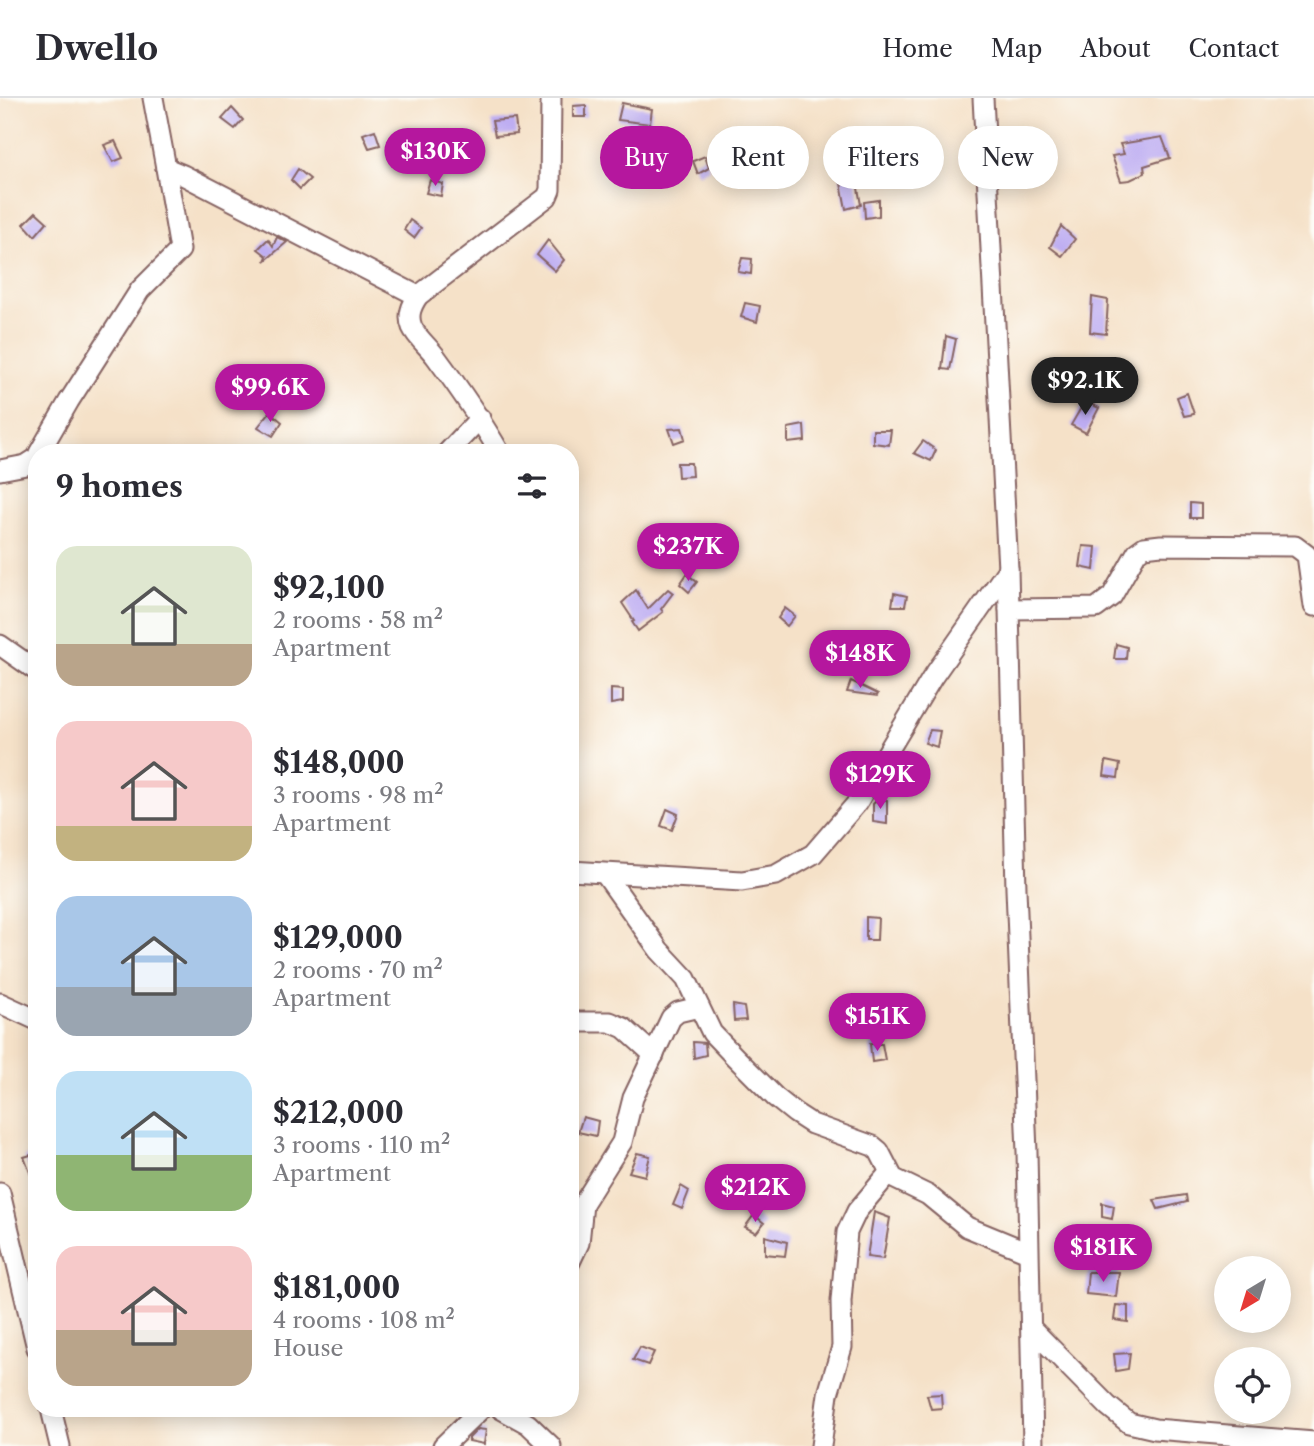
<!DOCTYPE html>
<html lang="en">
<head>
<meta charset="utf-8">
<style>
	:root { --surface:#fff; --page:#f2f2f3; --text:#2b2b33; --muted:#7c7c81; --line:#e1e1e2; --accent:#b5179e }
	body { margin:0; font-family:"Libre Caslon Text",serif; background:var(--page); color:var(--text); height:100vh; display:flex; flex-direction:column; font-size:26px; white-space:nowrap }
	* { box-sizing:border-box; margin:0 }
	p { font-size:23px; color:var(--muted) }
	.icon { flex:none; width:38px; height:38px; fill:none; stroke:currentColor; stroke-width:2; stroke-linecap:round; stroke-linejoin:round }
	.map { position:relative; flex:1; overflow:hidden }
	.drawer { position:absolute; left:28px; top:346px; width:551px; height:973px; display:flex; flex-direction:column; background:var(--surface); border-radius:28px; box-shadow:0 4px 18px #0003 }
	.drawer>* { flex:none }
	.banner { position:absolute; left:600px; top:28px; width:607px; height:63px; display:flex; gap:14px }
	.needle { width:46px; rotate:218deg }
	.tools { position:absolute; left:1214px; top:1158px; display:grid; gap:14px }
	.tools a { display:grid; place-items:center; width:77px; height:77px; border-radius:50%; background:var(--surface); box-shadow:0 4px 18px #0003; font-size:35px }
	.price { position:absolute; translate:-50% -60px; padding:0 16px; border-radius:24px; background:var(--accent); color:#fff; font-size:23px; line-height:46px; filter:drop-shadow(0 2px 4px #0008) }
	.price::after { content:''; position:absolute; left:50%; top:42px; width:21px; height:16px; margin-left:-10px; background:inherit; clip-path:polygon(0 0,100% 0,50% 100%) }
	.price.current { background:#222; color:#fff }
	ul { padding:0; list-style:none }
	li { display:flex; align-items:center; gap:21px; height:175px; padding:0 28px }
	li span { display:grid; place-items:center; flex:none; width:196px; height:140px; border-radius:21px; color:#555 }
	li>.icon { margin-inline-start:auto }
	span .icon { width:84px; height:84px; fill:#fffc; stroke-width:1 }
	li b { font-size:30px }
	h2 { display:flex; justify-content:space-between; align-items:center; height:84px; padding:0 28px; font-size:30px }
	.chip { padding:0 24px; border-radius:32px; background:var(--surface); box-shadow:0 4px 18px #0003; font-size:24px; line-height:63px }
	.chip.current { background:var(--accent); color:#fff }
	header { display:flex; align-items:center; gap:42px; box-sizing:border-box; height:98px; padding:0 35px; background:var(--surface); border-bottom:2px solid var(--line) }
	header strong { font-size:33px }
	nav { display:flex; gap:38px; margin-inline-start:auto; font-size:24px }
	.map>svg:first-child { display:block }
	.building { fill:#beadf2 }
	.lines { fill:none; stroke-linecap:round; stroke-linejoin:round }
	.minor-casing { stroke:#866362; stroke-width:23 }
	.minor { stroke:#fff; stroke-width:19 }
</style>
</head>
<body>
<header>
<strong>Dwello</strong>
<nav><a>Home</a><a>Map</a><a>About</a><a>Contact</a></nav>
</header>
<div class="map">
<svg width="1314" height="1348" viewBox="0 0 1314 1348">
	<rect width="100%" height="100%" fill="#fdfcf7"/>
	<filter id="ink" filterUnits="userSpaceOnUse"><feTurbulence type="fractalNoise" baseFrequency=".0143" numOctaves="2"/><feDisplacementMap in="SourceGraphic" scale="14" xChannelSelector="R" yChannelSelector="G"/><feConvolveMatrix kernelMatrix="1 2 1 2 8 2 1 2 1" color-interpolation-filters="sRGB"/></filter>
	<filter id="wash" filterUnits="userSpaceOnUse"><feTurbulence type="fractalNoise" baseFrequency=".00686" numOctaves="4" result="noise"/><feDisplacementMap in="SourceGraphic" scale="28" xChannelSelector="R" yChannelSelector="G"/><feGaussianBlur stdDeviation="1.57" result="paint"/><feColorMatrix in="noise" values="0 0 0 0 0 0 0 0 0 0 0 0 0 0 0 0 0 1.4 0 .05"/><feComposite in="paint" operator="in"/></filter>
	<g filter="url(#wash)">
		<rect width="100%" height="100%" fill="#f5e1c8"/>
		<g id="blocks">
			<g class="building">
				<path d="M622 5 652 11 650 26 618 22Z"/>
				<path d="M586 7V19H573V8Z"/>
				<path d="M232 10 243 22 235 31 222 21Z"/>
				<path d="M515 21 517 36 495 38 492 23Z"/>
				<path d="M375 32 380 47 369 50 363 36Z"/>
				<path d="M1162 39 1170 60 1144 68 1145 75 1130 82 1121 83 1112 58 1124 56 1120 46Z"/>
				<path d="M115 43 123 60 113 64 104 47Z"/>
				<path d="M705 58 709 70 698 76 693 63Z"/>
				<path d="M298 71 310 81 300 91 291 82Z"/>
				<path d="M856 79 861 107 846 111 840 80Z"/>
				<path d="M430 82 443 86 441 98 426 95Z"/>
				<path d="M879 102V118L865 120 864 104Z"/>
				<path d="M36 114 47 124 35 138 24 126Z"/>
				<path d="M410 122 421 130 414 140 404 132Z"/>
				<path d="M1061 128 1075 141 1062 158 1050 149Z"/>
				<path d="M277 139 287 144 265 163 267 158 258 151 268 141 273 148Z"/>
				<path d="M548 142 564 162 555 173 537 157Z"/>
				<path d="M742 160 752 161 751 176 738 174Z"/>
				<path d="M1092 199 1108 202 1106 236 1090 234Z"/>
				<path d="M745 205 760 208 757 224 741 219Z"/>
				<path d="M946 238 956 241 950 272 942 271Z"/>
				<path d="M1187 295 1194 316 1184 318 1177 299Z"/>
				<path d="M1085 303 1099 310 1086 335 1071 327Z"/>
				<path d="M270 314 282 324 273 338 258 329Z"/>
				<path d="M804 327 805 343 788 345V330Z"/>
				<path d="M682 330 685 341 674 345 669 331Z"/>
				<path d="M873 332H891L889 347 873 345Z"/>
				<path d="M923 343 936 352 931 363 914 355Z"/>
				<path d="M677 365H691L692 378 678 379Z"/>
				<path d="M1190 405 1201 406V420H1190Z"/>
				<path d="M1083 448 1096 449 1094 472 1080 469Z"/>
				<path d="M687 476 697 484 689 494 680 486Z"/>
				<path d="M668 491 673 495 661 511 663 514 638 533 632 524 634 523 622 505 636 492 648 511Z"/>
				<path d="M894 495 907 498 905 508H892Z"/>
				<path d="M785 510 795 518 787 528 778 520Z"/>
				<path d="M1116 546 1127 549 1126 561H1114Z"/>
				<path d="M851 583 878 596 877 598 847 594Z"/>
				<path d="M611 591 623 592V604L611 606Z"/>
				<path d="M930 632 940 633 937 649 925 645Z"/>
				<path d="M845 654 870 659 866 667 845 664Z"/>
				<path d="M1106 663 1120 666 1118 680 1104 678Z"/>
				<path d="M908 671 919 684 910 689 899 679Z"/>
				<path d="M879 700 887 702V726L873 724V706Z"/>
				<path d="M667 711 678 716 672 732 661 728Z"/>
				<path d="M866 819 878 820 877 842H866Z"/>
				<path d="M733 907 744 909 746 922 734 923Z"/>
				<path d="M693 944 705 945 706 957 694 960Z"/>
				<path d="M870 946H882L885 962 872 964Z"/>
				<path d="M583 1019 598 1023 596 1038 578 1034Z"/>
				<path d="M37 1055V1090H36L24 1059Z"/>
				<path d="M637 1055 650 1058 645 1078 629 1074Z"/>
				<path d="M681 1088 689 1093 682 1111 673 1107Z"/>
				<path d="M1186 1097 1187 1104 1158 1111 1154 1102Z"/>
				<path d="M1102 1105 1114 1108 1112 1121 1102 1119Z"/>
				<path d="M874 1114 890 1120 883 1161 867 1159Z"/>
				<path d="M754 1117 764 1125 756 1135 745 1129Z"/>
				<path d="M765 1138 787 1144 785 1158 765 1156Z"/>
				<path d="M1088 1174H1119L1116 1199 1086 1196Z"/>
				<path d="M1116 1207 1128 1208V1224L1114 1222Z"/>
				<path d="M640 1249 654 1254 648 1267 633 1262Z"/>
				<path d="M1130 1255 1128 1271 1116 1273 1114 1256Z"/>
				<path d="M941 1296 942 1310 931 1311 927 1297Z"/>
				<path d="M478 1331 486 1332 484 1346 469 1343V1340Z"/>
			</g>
		</g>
	</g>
	<g filter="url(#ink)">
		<use href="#blocks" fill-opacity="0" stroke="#866362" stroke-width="2"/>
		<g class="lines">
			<defs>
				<g id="minor">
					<path d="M153 0 166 70 183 77 418 198"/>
					<path d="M983 0 1008 471 1016 791 1027 1054 1033 1348"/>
					<path d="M39 355 69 303 140 192 180 152 166 70"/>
					<path d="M447 355 480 320"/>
					<path d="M500 355C481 322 459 290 436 259 429 249 417 240 412 229 407 217 412 207 418 198L547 99 550 92 551 0"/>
					<path d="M0 372 26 367 37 360"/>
					<path d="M1009 511 1096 510 1112 498 1137 454 1144 449 1161 447 1295 448 1307 457 1314 508"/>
					<path d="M0 547 37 573"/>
					<path d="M570 773 742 783 776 777 813 756 857 705 932 580 1008 471"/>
					<path d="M605 776 659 852 686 881 712 935 735 959 775 999 795 1015 812 1026 873 1048 879 1053 893 1080 928 1097 967 1129 1028 1154"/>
					<path d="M0 905 37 922"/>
					<path d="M570 924H610L624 930 654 957"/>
					<path d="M0 1095 37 1250"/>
					<path d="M570 1164 579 1145 583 1106 622 1044 633 1000 671 920 678 914 699 909"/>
					<path d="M1031 1230 1108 1308 1129 1325 1155 1331 1314 1344"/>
					<path d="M51 1311 60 1348"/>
					<path d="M501 1311 528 1326 551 1348"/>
					<path d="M443 1348 481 1311"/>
					<path d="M821 1348 828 1296 842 1249 841 1203 847 1134 857 1113 889 1075"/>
				</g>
			</defs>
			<use href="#minor" class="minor-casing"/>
			<use href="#minor" class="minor"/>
		</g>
	</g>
</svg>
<div class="tools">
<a><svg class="needle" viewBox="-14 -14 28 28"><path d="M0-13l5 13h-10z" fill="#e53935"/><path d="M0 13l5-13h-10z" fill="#7c7c81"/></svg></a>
<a><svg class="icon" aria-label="locate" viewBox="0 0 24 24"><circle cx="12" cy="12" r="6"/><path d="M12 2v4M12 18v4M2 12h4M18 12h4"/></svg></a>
</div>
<b class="price" style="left:435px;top:90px">$130K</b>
<b class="price current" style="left:1085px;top:319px">$92.1K</b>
<b class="price" style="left:270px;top:326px">$99.6K</b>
<b class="price" style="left:688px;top:485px">$237K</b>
<b class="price" style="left:860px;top:592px">$148K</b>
<b class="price" style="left:880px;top:713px">$129K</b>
<b class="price" style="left:877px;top:955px">$151K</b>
<b class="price" style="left:755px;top:1126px">$212K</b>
<b class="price" style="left:1103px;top:1186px">$181K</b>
<div class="banner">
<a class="chip current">Buy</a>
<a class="chip">Rent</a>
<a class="chip">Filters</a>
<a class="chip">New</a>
</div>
<section class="drawer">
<h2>9 homes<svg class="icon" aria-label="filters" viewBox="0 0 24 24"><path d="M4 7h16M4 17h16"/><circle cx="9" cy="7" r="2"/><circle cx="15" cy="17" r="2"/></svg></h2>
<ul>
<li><span style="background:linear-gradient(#dfe7d0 70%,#b9a48a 0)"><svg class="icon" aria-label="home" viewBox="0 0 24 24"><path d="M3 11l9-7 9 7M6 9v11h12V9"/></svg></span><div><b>$92,100</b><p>2 rooms · 58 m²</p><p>Apartment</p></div></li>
<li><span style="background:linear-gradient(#f6c9c9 75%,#c2b280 0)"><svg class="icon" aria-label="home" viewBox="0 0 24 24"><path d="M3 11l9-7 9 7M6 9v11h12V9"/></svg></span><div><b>$148,000</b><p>3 rooms · 98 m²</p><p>Apartment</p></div></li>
<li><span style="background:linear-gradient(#a9c7e8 65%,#9aa5b1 0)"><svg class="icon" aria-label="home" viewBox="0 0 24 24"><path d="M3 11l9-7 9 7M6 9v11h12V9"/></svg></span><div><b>$129,000</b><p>2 rooms · 70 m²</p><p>Apartment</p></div></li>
<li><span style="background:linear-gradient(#bfe0f5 60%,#8fb573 0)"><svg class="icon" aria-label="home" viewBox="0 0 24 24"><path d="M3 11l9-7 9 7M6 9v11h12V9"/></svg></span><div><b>$212,000</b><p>3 rooms · 110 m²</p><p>Apartment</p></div></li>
<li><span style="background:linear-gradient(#f6c9c9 60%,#b9a48a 0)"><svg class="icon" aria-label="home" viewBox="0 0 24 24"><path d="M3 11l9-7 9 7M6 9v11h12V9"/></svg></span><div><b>$181,000</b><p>4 rooms · 108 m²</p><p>House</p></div></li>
</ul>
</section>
</div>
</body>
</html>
